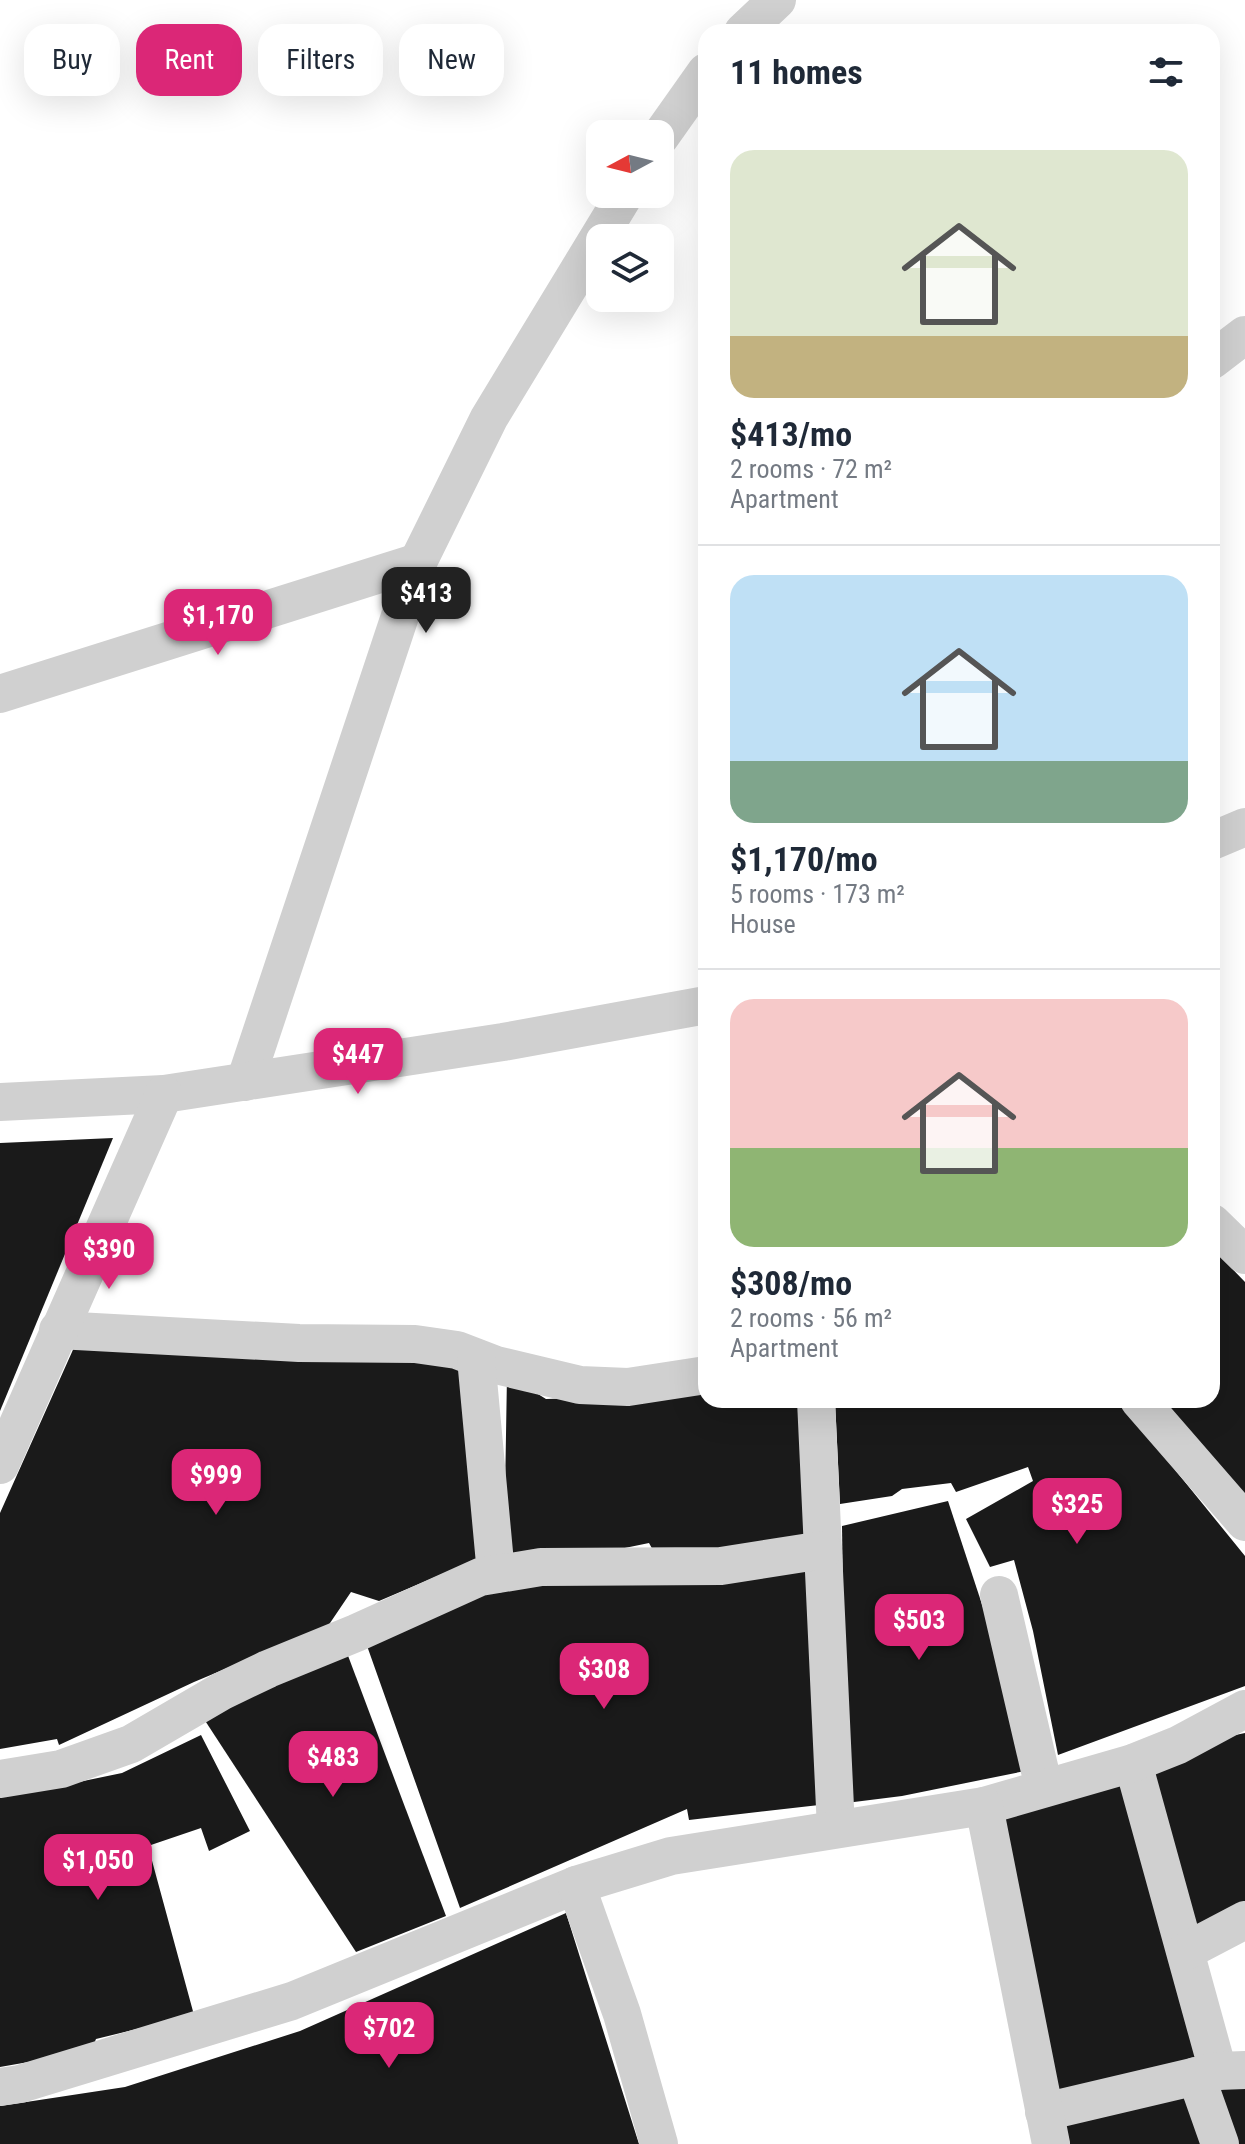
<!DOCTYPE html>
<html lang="en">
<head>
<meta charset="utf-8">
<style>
	:root { --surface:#fff; --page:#f6f6f7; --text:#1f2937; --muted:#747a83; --line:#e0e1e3; --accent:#db2777 }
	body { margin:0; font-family:"Roboto Condensed",sans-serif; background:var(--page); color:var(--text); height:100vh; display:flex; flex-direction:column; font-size:30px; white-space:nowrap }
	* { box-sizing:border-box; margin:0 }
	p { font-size:26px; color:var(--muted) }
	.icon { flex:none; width:44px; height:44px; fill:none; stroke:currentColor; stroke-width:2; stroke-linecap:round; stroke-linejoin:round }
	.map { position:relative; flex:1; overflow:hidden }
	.sheet { position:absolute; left:698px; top:24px; width:522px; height:1384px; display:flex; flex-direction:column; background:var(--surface); border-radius:24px; box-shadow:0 8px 32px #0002 }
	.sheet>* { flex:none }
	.banner { position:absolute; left:24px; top:24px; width:554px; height:72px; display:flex; gap:16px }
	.needle { width:52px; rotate:263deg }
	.controls { position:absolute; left:586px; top:120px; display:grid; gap:16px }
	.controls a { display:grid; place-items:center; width:88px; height:88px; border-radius:16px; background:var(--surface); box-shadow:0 8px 32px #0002; font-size:40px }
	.price { position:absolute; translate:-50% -68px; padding:0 18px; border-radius:16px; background:var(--accent); color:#fff; font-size:26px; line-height:52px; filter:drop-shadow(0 2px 4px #0008) }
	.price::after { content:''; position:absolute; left:50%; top:48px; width:24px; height:18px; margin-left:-12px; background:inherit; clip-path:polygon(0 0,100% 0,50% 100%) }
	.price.current { background:#222; color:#fff }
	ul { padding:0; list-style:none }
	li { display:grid; align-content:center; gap:16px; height:424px; padding:0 32px }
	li+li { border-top:2px solid var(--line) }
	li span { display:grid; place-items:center; height:248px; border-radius:24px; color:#555 }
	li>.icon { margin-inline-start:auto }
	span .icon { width:144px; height:144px; fill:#fffc; stroke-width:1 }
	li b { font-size:34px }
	h2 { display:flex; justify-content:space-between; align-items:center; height:96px; padding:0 32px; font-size:34px }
	.chip { padding:0 28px; border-radius:24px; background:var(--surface); box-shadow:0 8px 32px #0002; font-size:28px; line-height:72px }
	.chip.current { background:var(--accent); color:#fff }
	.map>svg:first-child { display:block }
	.building { fill:#1a1a1a }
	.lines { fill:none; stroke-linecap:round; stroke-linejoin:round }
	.minor { stroke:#d0d0d0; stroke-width:38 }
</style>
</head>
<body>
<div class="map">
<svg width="1245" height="2144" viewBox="0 0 1245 2144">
	<rect width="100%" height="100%" fill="#fff"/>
	<g class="building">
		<path d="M113 1138 0 1411V1143Z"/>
		<path d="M1212 1248 1245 1282V1496L1163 1400H1212Z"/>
		<path d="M76 1343 442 1354 460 1370 480 1558 379 1601 351 1592 328 1626 194 1682 59 1745 57 1739 0 1749V1513Z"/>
		<path d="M507 1375 546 1399 615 1397 706 1386V1400H806L812 1534 721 1549 654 1552 649 1543 615 1550 504 1555Z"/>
		<path d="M835 1400H1125L1176 1471 1245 1556V1686L1058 1755 1033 1631 1014 1560 990 1567 966 1519 1033 1481 1028 1467 956 1492 951 1483 902 1489 892 1496 840 1504Z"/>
		<path d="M948 1501 995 1644 1025 1771 902 1796 846 1803 842 1526Z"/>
		<path d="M809 1562 828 1804 689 1820 687 1809 460 1908 366 1643 487 1584Z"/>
		<path d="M347 1653 446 1916 356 1952 202 1716Z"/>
		<path d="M1245 1733V1905L1194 1935 1146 1773 1207 1741Z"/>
		<path d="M201 1735 250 1831 209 1851 201 1828 148 1846 194 2015 96 2039 91 2051 0 2067V1794L40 1790 122 1773Z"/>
		<path d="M1126 1776 1204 2059 1060 2095 1001 1810Z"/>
		<path d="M566 1913 639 2144H0V2106L125 2087 300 2031Z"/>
		<path d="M1245 2086V2144H1230L1213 2090Z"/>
		<path d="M1188 2097 1203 2144H1070L1064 2120Z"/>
	</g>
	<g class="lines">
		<g class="minor">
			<path d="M743 32 777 0"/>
			<path d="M660 137 706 72"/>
			<path d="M1212 360 1245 335"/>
			<path d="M0 694 418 562"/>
			<path d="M1212 841 1245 827"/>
			<path d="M245 1082 418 562 489 418 625 194"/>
			<path d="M0 1102 164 1094 503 1042 706 1005"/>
			<path d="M1212 1223 1245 1255"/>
			<path d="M58 1330 299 1343 415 1344 457 1350 496 1365 580 1385 628 1387 706 1375"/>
			<path d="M476 1358 496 1574"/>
			<path d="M816 1400 836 1829"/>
			<path d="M1139 1400 1245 1522"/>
			<path d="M0 1465 164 1094"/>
			<path d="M999 1595 1044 1788"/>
			<path d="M1133 1763 1218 2071"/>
			<path d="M0 1779 61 1769 131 1744 222 1691 268 1669 356 1633 480 1577 541 1567 721 1566 823 1550"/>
			<path d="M984 1806 1133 1763 1178 1745 1245 1709"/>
			<path d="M1186 1951 1245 1920"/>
			<path d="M1196 2076 1220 2144"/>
			<path d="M0 2087 20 2084 292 2001 576 1885"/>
			<path d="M1044 2112 1218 2071 1245 2070"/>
			<path d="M659 2144 622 2014 576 1885 671 1856 984 1806 1051 2144"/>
		</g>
	</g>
</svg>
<div class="controls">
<a><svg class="needle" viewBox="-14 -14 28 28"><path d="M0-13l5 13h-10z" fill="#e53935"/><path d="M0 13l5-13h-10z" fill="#747a83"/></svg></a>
<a><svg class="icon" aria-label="layers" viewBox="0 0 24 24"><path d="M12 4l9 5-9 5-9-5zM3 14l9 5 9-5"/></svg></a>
</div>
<b class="price current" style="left:426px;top:635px">$413</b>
<b class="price" style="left:218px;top:657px">$1,170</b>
<b class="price" style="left:358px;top:1096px">$447</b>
<b class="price" style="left:109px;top:1291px">$390</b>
<b class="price" style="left:216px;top:1517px">$999</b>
<b class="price" style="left:1077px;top:1546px">$325</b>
<b class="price" style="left:919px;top:1662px">$503</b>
<b class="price" style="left:604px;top:1711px">$308</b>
<b class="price" style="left:333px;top:1799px">$483</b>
<b class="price" style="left:98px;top:1902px">$1,050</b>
<b class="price" style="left:389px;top:2070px">$702</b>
<div class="banner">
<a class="chip">Buy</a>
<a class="chip current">Rent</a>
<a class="chip">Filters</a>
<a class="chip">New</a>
</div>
<section class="sheet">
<h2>11 homes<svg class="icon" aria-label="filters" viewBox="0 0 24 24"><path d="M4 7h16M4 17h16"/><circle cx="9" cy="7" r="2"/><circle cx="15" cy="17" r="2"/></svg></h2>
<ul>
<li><span style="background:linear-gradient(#dfe7d0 75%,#c2b280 0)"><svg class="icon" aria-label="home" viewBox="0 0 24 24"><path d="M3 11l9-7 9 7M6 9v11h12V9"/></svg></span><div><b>$413/mo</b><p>2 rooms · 72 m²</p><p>Apartment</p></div></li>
<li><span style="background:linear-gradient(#bfe0f5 75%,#7fa58c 0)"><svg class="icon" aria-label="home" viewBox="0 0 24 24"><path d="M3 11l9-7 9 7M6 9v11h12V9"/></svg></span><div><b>$1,170/mo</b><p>5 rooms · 173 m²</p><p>House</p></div></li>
<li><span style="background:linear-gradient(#f6c9c9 60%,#8fb573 0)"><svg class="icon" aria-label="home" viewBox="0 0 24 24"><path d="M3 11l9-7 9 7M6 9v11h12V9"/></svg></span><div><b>$308/mo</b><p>2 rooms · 56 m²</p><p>Apartment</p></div></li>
</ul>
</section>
</div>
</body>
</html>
